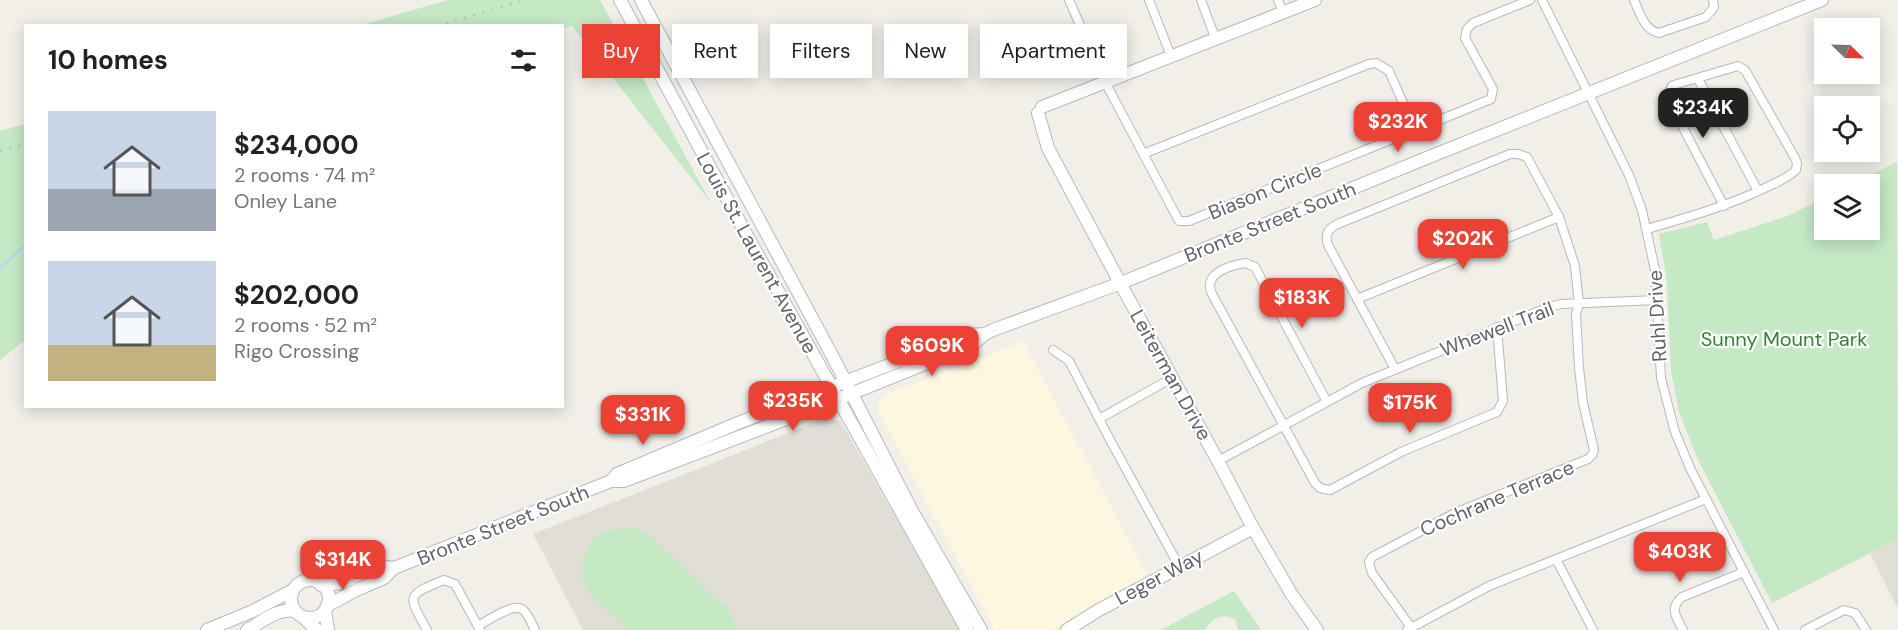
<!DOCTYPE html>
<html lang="en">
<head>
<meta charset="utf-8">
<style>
	:root { --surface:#fff; --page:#f6f6f6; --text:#222; --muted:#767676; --accent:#ea4335 }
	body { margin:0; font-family:"DM Sans",sans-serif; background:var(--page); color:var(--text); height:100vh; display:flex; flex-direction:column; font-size:22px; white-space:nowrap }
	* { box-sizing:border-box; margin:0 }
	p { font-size:20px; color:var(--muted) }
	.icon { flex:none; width:33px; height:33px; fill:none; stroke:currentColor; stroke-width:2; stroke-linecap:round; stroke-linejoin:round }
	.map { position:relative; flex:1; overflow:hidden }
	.panel { position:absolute; left:24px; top:24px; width:540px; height:384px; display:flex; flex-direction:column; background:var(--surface); border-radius:0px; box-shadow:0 3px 15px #0003 }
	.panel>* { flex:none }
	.top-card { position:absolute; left:582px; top:24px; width:570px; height:54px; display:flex; gap:12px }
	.needle { width:39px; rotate:113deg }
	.controls { position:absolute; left:1814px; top:18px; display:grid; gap:12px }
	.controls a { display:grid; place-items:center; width:66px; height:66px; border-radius:0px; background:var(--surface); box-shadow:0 3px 15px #0003; font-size:30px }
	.price { position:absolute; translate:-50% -51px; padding:0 14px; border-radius:12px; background:var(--accent); color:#fff; font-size:20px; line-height:39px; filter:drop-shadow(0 2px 3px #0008) }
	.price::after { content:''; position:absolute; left:50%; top:36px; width:18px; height:14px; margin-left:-9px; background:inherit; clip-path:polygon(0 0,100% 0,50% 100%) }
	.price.selected { background:#222; color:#fff }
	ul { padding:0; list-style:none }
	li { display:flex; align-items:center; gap:18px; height:150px; padding:0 24px }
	li span { display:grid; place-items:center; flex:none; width:168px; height:120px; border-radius:0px; color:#555 }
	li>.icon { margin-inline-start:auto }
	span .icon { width:72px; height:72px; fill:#fffc; stroke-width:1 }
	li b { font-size:26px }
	h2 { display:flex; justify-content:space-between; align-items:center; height:72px; padding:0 24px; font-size:26px }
	.pill { padding:0 21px; border-radius:0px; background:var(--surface); box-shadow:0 3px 15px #0003; font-size:21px; line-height:54px }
	.pill.selected { background:var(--accent); color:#fff }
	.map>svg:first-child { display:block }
	.commercial { fill:#fef7e0 }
	.education { fill:#e1ded6 }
	.green { fill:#c5e8c5 }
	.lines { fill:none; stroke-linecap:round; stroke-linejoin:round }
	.stream { stroke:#aadaff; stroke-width:2 }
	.street-casing { stroke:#b5b8bc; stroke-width:10 }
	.secondary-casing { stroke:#b6babf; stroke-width:14 }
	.street { stroke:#fff; stroke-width:8 }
	.secondary { stroke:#fff; stroke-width:12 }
	.rail { stroke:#b6b7b8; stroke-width:2; stroke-dasharray:1.5 8; stroke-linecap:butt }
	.labels { text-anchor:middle; stroke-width:4.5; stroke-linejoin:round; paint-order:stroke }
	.street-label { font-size:20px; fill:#5f6368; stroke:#fff }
	.park-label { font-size:20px; fill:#348238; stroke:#fff }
</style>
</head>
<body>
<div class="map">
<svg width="1898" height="630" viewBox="0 0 1898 630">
	<rect width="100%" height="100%" fill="#f1efe8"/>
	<path class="commercial" d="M1023 341 1147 574 1053 630H995L877 409 882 396Z"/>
	<g class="education">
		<path d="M829 417 841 422 960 630H583L533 534Z"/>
		<path d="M1898 539V609L1870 553Z"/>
	</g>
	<g class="green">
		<path d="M448 0H600L711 203 572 26 563 29 562 26 361 25Z"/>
		<path d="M25 124V340L0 360V131Z"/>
		<path d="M1897 162 1898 539 1772 603 1698 460 1679 412 1671 372 1667 282 1659 234 1707 222 1714 240 1785 217 1824 198V230H1869V184H1851Z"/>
		<path d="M625 528 637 529 647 534 726 607 733 617 735 630H630C617 618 599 606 589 591 577 575 582 549 598 536 606 530 615 529 625 528Z"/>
		<path d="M1234 591 1261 630H1238L1236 620C1223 612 1213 618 1204 630H1161Z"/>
	</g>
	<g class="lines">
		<path class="stream" d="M0 268 26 244"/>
		<defs>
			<g id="street">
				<path d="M1069 0 1105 82 1179 221H1189L1415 130 1389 71 1376 63 1369 64 1143 154"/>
				<path d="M1149 0 1171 56"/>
				<path d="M1201 0 1216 40"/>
				<path d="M1278 0 1283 13"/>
				<path d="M1542 0 1629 175 1642 210 1655 270 1661 378 1675 432 1691 470 1774 630"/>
				<path d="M1634 0C1640 13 1644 30 1659 33L1706 17 1714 7 1713 0"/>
				<path d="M1698 79 1758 191"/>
				<path d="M1415 130 1491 99 1493 89 1465 38 1467 29 1473 23 1530 0"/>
				<path d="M1647 229C1689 217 1728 206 1767 187 1777 182 1788 178 1796 170L1797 163 1795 158 1745 70 1738 66 1677 84 1672 86 1667 97 1724 206"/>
				<path d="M1357 299 1559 217"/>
				<path d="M1053 350 1069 361 1109 438 1179 566"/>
				<path d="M1395 369 1328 245C1324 233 1329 228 1340 223L1510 154H1518L1527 157 1559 217 1575 266 1579 304 1576 314 1579 368 1583 403 1594 450 1592 455 1588 459 1455 513 1372 557 1369 562 1372 573 1413 630"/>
				<path d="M1327 402 1255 267 1246 263C1231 265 1202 273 1212 294L1315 483 1320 488 1330 490 1401 452 1497 412 1503 401 1497 327"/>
				<path d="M1099 419 1172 378"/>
				<path d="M1218 461 1362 383 1549 307 1561 304 1657 300"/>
				<path d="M1556 559 1593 630"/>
				<path d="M478 626C487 621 513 603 522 609 528 613 532 624 535 630"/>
				<path d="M427 630C408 595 405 596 444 580L455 584 480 630"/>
				<path d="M1407 630 1489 586 1706 499"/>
				<path d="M1683 630C1676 617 1669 608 1682 597L1744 572"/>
				<path d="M1805 630 1844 610 1855 613 1866 630"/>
			</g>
			<g id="secondary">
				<path d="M620 0 745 232 967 630"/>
				<path d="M641 0 834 359 912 511 981 630"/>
				<path d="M1042 107 1315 0"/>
				<path d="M1038 113 1048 148 1126 294 1218 461 1253 528 1292 595 1317 630"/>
				<path d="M611 481 617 474 738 423 967 335 985 334"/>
				<circle cx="310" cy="599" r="19"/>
				<path d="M321 585 342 583 378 566 394 568"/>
				<path d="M327 606 354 591 384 578 394 568 611 481H624L828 403 972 345 985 334 993 330 1121 283 1429 157 1822 0"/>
				<path d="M325 610 328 630"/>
				<path d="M303 617 317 630"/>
				<path d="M207 630 253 611 293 590"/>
				<path d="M247 630C261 622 278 608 295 611"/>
				<path d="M1067 630 1097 611 1253 528"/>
			</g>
		</defs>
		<use href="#street" class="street-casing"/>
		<use href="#secondary" class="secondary-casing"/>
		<use href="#street" class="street"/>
		<use href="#secondary" class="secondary"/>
		<g class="rail">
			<path d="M437 26 526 0"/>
			<path d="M0 151 26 144"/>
		</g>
	</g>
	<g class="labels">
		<g class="street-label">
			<text transform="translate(1265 191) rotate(-22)" y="7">Biason Circle</text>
			<text transform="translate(1270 222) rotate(-22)" y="7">Bronte Street South</text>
			<text transform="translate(757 253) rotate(61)" y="7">Louis St. Laurent Avenue</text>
			<text transform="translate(1657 316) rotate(-93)" y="7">Ruhl Drive</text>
			<text transform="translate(1497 329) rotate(-21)" y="7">Whewell Trail</text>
			<text transform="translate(1171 375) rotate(61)" y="7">Leiterman Drive</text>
			<text transform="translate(1497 498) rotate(-23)" y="7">Cochrane Terrace</text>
			<text transform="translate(503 525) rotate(-22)" y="7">Bronte Street South</text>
			<text transform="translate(1159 577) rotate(-28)" y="7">Leger Way</text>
		</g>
		<g class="park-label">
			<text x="1784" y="346">Sunny Mount Park</text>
		</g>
	</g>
</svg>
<div class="controls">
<a><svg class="needle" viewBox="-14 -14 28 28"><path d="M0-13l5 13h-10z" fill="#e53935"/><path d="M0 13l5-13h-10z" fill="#767676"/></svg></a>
<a><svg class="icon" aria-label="locate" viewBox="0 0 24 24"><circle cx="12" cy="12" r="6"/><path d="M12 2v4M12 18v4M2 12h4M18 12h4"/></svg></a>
<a><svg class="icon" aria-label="layers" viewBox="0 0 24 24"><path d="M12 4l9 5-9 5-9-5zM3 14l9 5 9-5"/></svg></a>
</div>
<b class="price selected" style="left:1703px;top:139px">$234K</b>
<b class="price" style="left:1398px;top:153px">$232K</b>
<b class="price" style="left:1463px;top:270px">$202K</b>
<b class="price" style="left:1302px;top:329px">$183K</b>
<b class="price" style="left:932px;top:377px">$609K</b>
<b class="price" style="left:793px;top:432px">$235K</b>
<b class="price" style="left:1410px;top:434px">$175K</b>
<b class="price" style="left:643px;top:446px">$331K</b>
<b class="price" style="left:1680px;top:583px">$403K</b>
<b class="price" style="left:343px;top:591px">$314K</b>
<div class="top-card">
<a class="pill selected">Buy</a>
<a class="pill">Rent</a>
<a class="pill">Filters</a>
<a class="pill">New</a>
<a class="pill">Apartment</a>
</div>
<section class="panel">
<h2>10 homes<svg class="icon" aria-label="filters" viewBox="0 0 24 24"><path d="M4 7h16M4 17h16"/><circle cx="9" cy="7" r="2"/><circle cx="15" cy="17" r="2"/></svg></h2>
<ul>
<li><span style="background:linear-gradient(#c9d6e8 65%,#9aa5b1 0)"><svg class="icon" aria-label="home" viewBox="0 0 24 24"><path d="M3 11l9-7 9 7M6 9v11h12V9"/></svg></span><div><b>$234,000</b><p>2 rooms · 74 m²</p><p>Onley Lane</p></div></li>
<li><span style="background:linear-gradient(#c9d6e8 70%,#c2b280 0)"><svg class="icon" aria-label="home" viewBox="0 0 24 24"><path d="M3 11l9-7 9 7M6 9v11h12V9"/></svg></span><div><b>$202,000</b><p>2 rooms · 52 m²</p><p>Rigo Crossing</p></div></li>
</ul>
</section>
</div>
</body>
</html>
